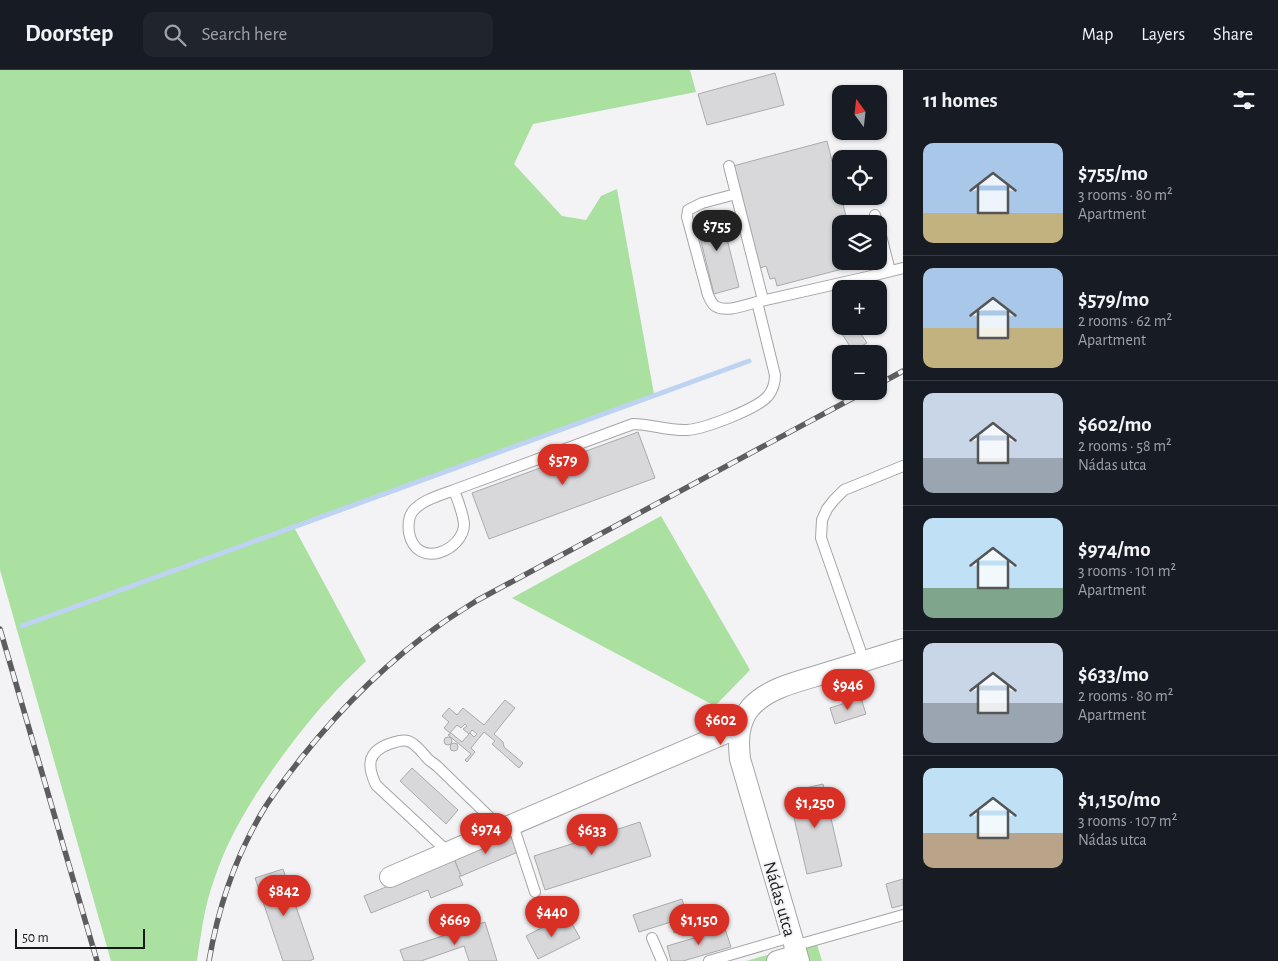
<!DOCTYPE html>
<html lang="en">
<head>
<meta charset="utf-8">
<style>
	:root { --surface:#171b24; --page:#20242c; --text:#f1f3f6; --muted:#9ea1a6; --line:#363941; --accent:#d93025 }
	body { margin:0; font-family:"Alegreya Sans",sans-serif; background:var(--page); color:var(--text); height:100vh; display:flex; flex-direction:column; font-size:19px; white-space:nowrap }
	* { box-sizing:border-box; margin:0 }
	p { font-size:16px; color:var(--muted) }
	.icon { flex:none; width:28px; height:28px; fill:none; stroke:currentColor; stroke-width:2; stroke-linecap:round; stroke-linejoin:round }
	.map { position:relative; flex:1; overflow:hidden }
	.details { display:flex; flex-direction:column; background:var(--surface); width:375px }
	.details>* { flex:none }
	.needle { width:32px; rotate:345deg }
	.tools { position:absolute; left:832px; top:15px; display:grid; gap:10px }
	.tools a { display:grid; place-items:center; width:55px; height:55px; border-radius:10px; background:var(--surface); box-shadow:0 1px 4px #0004; font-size:25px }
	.scale { position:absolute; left:15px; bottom:12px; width:130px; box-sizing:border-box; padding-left:5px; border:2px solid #19191a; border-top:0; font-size:14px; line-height:18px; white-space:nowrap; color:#19191a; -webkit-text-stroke:4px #f3f3f6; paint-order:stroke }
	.price { position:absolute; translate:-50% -42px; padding:0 11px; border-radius:18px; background:var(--accent); color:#fff; font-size:16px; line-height:32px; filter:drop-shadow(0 1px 2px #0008) }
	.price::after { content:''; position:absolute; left:50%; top:30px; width:15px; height:11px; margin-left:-8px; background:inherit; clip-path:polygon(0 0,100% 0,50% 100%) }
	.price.on { background:#222; color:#fff }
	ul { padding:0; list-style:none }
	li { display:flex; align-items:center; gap:15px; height:125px; padding:0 20px }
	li+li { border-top:1px solid var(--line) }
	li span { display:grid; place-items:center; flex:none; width:140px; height:100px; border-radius:10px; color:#555 }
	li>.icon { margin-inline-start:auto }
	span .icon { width:60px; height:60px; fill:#fffc; stroke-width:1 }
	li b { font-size:21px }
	h2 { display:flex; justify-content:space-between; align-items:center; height:60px; padding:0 20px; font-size:21px }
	header { display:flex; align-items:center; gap:30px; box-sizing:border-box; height:70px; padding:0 25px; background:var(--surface); border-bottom:1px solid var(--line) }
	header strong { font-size:24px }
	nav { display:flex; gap:28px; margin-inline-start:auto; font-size:18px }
	.search { width:350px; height:45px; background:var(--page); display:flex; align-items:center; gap:12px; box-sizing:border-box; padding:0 18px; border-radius:10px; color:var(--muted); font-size:19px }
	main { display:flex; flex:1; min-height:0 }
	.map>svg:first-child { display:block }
	.green { fill:#aae0a0 }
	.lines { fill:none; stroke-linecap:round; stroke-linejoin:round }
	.stream { stroke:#bed3f2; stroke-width:5 }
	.building { fill:#d8d8db; stroke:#aaaaad }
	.service-casing { stroke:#a4a5a7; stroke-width:12 }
	.minor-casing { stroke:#a4a5a7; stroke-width:22 }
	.service { stroke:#fff; stroke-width:10 }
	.minor { stroke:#fff; stroke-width:20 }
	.rail-casing { stroke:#5d5d5f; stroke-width:5.5 }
	.rail { stroke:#f3f3f6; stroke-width:4; stroke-dasharray:11; stroke-linecap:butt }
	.labels { text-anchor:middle; stroke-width:4; stroke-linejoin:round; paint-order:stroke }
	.street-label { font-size:18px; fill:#19191a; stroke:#f3f3f6 }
</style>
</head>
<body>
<header>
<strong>Doorstep</strong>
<div class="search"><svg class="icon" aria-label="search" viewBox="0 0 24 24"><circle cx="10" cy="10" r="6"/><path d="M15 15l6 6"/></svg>Search here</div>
<nav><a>Map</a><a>Layers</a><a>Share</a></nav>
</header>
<main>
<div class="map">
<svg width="903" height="891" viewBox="0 0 903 891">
	<rect width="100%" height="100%" fill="#f3f3f6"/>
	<g class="green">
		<path d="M0 0H690L696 22 533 54 514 94 562 146 586 150 601 126 617 119 654 324 295 459 366 591C356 601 344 612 334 623 317 641 301 661 286 681 256 722 228 765 213 813 204 838 201 865 197 891H111L0 500Z"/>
		<path d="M661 446 750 600 715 636 512 528Z"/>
		<path d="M816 871 822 891H746Z"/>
	</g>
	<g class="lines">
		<path class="stream" d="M22 556 749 291"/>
	</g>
	<g class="building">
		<path d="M775 3 784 35 707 55 698 24Z"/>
		<path d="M827 71 848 154H841V191H873L777 216 775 208 770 209 766 196 760 198 733 96Z"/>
		<path d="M720 141 739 217 714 224 695 147Z"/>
		<path d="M854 256H856L867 273 853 281 842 264Z"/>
		<path d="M638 362 655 408 489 469 472 423Z"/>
		<path d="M861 628 866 644 835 654 830 638Z"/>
		<path d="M505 630 515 638 494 664 503 672 504 677 523 693 519 698 492 674 495 671 484 662 471 678 475 682 467 692 465 690 471 684 448 665 451 663 462 672 470 663 474 667 477 664 472 660 469 664 463 659 467 656 465 654 461 658 457 655 450 663 444 658 449 652 442 646 449 638 457 645 463 638 484 655Z"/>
		<circle cx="448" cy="671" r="4"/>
		<circle cx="454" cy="677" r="4"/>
		<path d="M412 698 458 740 446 754 400 711Z"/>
		<path d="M823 714 842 796 807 804 788 722Z"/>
		<path d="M640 752 651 786 545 820 534 786Z"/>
		<path d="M510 765 518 782 461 806 454 789Z"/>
		<path d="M454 789 461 806H459L463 815 431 828 428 820 371 843 364 826Z"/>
		<path d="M283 799 314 889 309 891H283L255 808Z"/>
		<path d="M903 809V835L892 838 886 814Z"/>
		<path d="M682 829 691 857 674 863 671 852 639 862 633 845Z"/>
		<path d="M570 850 580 868 538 889 526 866 551 853 554 858Z"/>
		<path d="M485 852 497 891H469L464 876 421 891H404L400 880Z"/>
		<path d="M725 859 731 877 683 891H671L667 876Z"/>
	</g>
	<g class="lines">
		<defs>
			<g id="service">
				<path d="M729 96 763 230"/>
				<path d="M875 145 878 154"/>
				<path d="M879 158 890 201"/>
				<path d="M757 232 867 207 903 198"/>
				<path d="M454 420C458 431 463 443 464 454 464 480 417 501 409 463 408 455 408 447 413 441 422 430 441 425 454 420L633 354C651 354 668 361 687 360 704 359 757 339 768 326 773 320 775 313 775 305L757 232C745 235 726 243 715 236 711 233 710 229 708 225L687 147 688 140 702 133 736 124"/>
				<path d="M864 591 821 468 822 450 827 439 834 430 844 420 903 396"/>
				<path d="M513 755 535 822"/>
				<path d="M448 782 376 715C367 696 367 682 389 674 395 672 402 669 408 671 417 674 422 683 428 689 431 692 435 694 438 697L502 759"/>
				<path d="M652 868 662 891"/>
				<path d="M794 876 903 845"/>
				<path d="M709 891 791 867"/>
			</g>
			<g id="minor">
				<path d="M390 807 740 657"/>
				<path d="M777 891 797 885"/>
				<path d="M799 891 740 689C738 671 738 653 750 638 768 617 801 611 826 603 852 595 877 587 903 579"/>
			</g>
		</defs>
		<use href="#service" class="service-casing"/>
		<use href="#minor" class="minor-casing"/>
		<use href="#service" class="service"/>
		<use href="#minor" class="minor"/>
		<defs>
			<g id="rail">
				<path d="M879 314 903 301"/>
				<path d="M0 559 97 891"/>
				<path d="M209 891C218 838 236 785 264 739 275 721 289 704 302 687 342 637 388 591 441 554 452 546 464 539 476 531L866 321"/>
			</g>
		</defs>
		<use href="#rail" class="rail-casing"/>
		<use href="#rail" class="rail"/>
	</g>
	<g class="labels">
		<g class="street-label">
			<text transform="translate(780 829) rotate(74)" y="6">Nádas utca</text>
		</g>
	</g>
</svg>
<div class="tools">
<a><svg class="needle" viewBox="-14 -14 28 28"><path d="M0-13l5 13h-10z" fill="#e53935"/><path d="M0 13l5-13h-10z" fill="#9ea1a6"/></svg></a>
<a><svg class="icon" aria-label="locate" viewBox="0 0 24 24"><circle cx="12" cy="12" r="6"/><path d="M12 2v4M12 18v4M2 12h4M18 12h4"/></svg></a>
<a><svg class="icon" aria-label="layers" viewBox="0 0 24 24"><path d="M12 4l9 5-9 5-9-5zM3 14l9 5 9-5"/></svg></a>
<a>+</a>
<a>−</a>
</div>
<div class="scale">50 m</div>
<b class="price on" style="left:717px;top:182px">$755</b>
<b class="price" style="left:563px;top:416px">$579</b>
<b class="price" style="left:848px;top:641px">$946</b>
<b class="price" style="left:721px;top:676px">$602</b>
<b class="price" style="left:815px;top:759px">$1,250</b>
<b class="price" style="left:486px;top:785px">$974</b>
<b class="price" style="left:592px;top:786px">$633</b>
<b class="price" style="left:284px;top:847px">$842</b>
<b class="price" style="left:552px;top:868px">$440</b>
<b class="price" style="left:455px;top:876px">$669</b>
<b class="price" style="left:699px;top:876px">$1,150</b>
</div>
<section class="details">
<h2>11 homes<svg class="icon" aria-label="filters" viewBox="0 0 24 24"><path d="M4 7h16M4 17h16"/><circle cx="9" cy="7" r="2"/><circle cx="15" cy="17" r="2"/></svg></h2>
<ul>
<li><span style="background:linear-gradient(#a9c7e8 70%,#c2b280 0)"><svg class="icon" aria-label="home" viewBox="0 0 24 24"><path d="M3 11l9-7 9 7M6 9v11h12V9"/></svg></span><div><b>$755/mo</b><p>3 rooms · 80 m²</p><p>Apartment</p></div></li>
<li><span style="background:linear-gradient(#a9c7e8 60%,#c2b280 0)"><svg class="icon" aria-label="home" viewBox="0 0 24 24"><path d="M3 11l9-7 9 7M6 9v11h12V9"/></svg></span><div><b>$579/mo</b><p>2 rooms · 62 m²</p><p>Apartment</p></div></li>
<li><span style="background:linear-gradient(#c9d6e8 65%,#9aa5b1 0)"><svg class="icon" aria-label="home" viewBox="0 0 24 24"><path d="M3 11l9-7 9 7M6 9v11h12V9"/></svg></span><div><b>$602/mo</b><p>2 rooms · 58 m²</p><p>Nádas utca</p></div></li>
<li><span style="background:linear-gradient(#bfe0f5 70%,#7fa58c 0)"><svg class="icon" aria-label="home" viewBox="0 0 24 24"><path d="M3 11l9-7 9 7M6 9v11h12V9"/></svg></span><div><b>$974/mo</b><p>3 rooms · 101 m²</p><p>Apartment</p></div></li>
<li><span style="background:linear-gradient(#c9d6e8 60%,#9aa5b1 0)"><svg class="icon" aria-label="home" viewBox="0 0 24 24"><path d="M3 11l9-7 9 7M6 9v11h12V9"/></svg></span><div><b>$633/mo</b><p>2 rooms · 80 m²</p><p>Apartment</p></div></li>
<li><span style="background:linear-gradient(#bfe0f5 65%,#b9a48a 0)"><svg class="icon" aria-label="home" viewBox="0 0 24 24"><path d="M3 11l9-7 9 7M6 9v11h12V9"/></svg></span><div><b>$1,150/mo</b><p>3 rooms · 107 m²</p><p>Nádas utca</p></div></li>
</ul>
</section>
</main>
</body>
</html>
